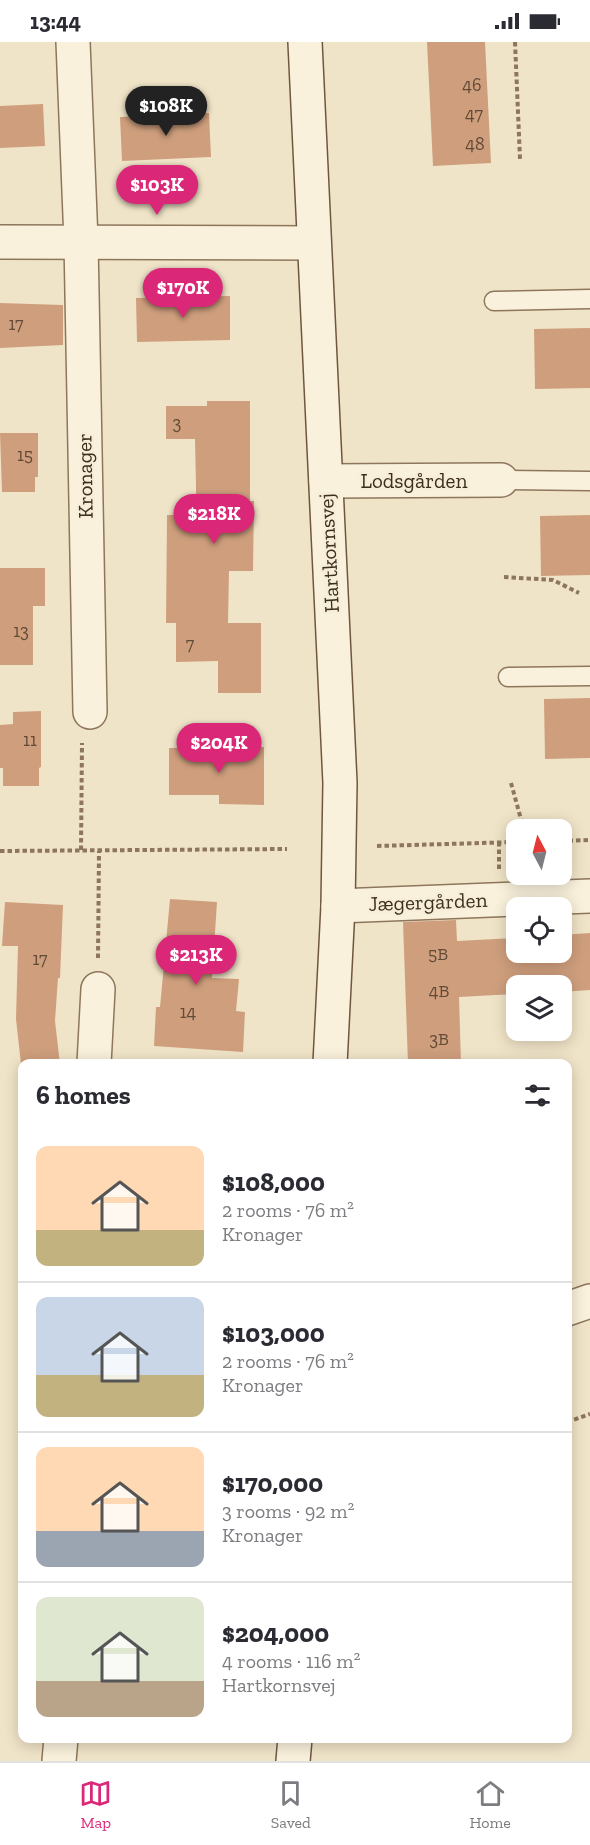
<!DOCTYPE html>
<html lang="en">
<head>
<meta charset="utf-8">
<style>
	:root { --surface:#fff; --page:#f2f2f3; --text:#2b2b33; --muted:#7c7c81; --line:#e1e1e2; --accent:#db2777 }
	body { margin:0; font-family:"Zilla Slab",serif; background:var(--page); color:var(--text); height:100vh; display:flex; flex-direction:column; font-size:22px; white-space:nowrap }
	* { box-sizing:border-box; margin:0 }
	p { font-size:20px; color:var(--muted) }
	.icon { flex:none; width:33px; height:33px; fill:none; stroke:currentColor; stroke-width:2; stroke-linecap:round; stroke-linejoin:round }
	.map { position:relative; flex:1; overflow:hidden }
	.side { position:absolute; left:18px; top:1017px; width:554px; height:684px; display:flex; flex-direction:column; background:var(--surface); border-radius:12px; box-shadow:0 3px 15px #0003 }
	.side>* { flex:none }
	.needle { width:39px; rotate:353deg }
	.controls { position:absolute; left:506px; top:777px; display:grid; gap:12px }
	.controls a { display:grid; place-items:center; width:66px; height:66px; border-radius:12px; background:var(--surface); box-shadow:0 3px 15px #0003; font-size:30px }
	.price { position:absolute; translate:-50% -51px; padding:0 14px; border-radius:21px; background:var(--accent); color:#fff; font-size:20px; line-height:39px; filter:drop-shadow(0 2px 3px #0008) }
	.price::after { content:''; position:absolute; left:50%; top:36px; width:18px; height:14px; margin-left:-9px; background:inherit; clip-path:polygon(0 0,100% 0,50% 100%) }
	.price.current { background:#222; color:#fff }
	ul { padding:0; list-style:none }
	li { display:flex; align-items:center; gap:18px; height:150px; padding:0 18px }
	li+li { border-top:2px solid var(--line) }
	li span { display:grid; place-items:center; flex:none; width:168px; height:120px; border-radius:12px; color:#555 }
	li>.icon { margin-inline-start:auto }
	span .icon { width:72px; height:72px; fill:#fffc; stroke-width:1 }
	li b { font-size:26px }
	h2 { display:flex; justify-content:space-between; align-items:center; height:72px; padding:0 18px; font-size:26px }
	.status { display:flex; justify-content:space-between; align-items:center; height:42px; padding:0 30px; background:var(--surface); direction:ltr }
	.status svg { height:16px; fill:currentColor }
	.menu { display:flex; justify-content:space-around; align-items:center; height:84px; border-top:2px solid var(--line); background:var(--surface); font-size:16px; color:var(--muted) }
	.menu a { display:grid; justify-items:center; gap:3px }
	.menu .current { color:var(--accent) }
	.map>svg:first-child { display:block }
	.building { fill:#cf9f7d }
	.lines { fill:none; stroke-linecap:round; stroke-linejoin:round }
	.lane-casing { stroke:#8d765c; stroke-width:21 }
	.street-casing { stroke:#8d765c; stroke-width:36 }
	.secondary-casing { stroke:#6f573f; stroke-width:36 }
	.path { stroke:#8d765c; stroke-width:4; stroke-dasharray:4.5 3; stroke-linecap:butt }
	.lane { stroke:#faf1dc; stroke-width:18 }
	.street { stroke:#faf1dc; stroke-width:33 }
	.secondary { stroke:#faf1dc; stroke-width:33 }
	.labels { text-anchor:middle; stroke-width:5; stroke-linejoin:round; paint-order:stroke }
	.number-label { font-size:18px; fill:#624a37 }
	.street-label { font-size:21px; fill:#3d2e20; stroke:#f7eed8 }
</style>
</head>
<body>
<div class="status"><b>13:44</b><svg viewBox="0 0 49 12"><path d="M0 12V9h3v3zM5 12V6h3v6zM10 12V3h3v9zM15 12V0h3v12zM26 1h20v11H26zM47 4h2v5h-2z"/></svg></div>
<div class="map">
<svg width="590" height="1719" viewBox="0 0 590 1719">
	<rect width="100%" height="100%" fill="#f0e4c8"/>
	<g class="building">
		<path d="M427 0H485L491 121 433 124Z"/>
		<path d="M43 62 45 104 0 106V64Z"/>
		<path d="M209 71 211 115 122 119 120 75Z"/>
		<path d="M230 254V298L137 300 136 256Z"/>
		<path d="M0 261 63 263V303L0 306Z"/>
		<path d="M590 286V346L535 347 534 287Z"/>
		<path d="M207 359H250V459H254L253 529H229L228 581H261V651H218V619L176 620V581H166L167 473H196V443L195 397H166V364H207Z"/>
		<path d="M0 391H38V435H35V450H2Z"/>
		<path d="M590 473V533L541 534 540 474Z"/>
		<path d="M0 526H45V564H33V623H0Z"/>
		<path d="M590 656V716L545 717 544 657Z"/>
		<path d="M41 669V725L39 726V744H3V726H0V683L13 682V670Z"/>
		<path d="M264 705V763L219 762V753H169V706Z"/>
		<path d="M170 857 217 860 212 936 239 937 236 969 245 970 243 1010 154 1004 156 965H160Z"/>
		<path d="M5 860 63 863 60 936H58L55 979 60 1022H21L16 977 18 904H2Z"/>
		<path d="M456 878 457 899 516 896V910H561V893L590 891V948L561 950V944H516V952L459 955 461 1022H408L403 880Z"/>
	</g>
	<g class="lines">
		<defs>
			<g id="lane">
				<path d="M494 259 590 257"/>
				<path d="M501 438 590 439"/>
				<path d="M508 635 590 634"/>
			</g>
			<g id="street">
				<path d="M73 0 81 199 90 670"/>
				<path d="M0 200 314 201"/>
				<path d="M326 439 501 438"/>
				<path d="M338 864 590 854"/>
				<path d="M94 1022 98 947"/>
				<path d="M567 1267 590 1259"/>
				<path d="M59 1719 61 1696"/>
			</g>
			<g id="secondary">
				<path d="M305 0 340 741 338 864 330 1022"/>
				<path d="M293 1719 295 1696"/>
			</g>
		</defs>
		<use href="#lane" class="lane-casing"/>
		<use href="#street" class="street-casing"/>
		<use href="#secondary" class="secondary-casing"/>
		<g class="path">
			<path d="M515 0 520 117"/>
			<path d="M504 535 553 538 579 551"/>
			<path d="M511 741 524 788"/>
			<path d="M561 799 590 798"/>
			<path d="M499 800V827"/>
			<path d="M377 804 516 800"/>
			<path d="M81 808 82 701"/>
			<path d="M0 809 287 807"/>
			<path d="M98 916 99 809"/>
			<path d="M567 1380 590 1372"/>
		</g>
		<use href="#lane" class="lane"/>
		<use href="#street" class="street"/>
		<use href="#secondary" class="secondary"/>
	</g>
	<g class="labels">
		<g class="number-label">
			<text x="472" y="49">46</text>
			<text x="474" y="78">47</text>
			<text x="475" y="108">48</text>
			<text x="16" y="288">17</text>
			<text x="177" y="387">3</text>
			<text x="25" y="419">15</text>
			<text x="21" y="595">13</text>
			<text x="190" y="608">7</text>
			<text x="30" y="704">11</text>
			<text x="438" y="918">5B</text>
			<text x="40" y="923">17</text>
			<text x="439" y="955">4B</text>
			<text x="188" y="976">14</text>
			<text x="439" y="1003">3B</text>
		</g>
		<g class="street-label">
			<text transform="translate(85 434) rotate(-91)" y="7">Kronager</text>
			<text x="414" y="446">Lodsgården</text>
			<text transform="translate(329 511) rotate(-93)" y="7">Hartkornsvej</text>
			<text transform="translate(428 860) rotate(-2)" y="7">Jægergården</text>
		</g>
	</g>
</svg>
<div class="controls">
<a><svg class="needle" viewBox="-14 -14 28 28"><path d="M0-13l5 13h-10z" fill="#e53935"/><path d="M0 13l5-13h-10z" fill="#7c7c81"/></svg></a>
<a><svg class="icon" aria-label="locate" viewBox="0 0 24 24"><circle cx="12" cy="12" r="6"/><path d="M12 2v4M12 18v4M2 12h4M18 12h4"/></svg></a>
<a><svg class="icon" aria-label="layers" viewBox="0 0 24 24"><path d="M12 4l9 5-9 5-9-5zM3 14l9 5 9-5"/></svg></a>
</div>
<b class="price current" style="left:166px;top:95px">$108K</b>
<b class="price" style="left:157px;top:174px">$103K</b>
<b class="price" style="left:183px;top:277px">$170K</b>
<b class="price" style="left:214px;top:503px">$218K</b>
<b class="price" style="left:219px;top:732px">$204K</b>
<b class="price" style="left:196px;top:944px">$213K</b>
<section class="side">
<h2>6 homes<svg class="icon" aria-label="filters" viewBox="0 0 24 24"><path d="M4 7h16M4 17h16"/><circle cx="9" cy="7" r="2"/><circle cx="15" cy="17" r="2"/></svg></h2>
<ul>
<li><span style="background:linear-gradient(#ffd9b3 70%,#c2b280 0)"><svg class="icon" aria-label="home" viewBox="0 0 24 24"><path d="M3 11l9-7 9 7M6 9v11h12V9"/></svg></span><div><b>$108,000</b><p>2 rooms · 76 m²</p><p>Kronager</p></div></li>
<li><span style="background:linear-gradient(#c9d6e8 65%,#c2b280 0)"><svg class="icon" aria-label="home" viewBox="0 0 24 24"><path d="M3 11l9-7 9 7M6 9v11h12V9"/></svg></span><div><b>$103,000</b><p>2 rooms · 76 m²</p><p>Kronager</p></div></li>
<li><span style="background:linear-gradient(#ffd9b3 70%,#9aa5b1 0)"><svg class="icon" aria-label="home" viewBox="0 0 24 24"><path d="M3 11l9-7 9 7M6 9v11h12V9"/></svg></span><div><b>$170,000</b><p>3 rooms · 92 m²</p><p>Kronager</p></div></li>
<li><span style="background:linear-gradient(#dfe7d0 70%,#b9a48a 0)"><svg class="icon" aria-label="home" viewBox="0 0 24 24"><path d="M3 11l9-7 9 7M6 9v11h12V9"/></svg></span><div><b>$204,000</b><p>4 rooms · 116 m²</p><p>Hartkornsvej</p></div></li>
</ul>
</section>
</div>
<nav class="menu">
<a class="current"><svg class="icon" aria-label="map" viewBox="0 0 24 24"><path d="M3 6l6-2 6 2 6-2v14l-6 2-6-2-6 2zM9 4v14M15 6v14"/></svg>Map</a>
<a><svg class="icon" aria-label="saved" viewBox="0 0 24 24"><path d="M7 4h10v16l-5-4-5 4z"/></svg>Saved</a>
<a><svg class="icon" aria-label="home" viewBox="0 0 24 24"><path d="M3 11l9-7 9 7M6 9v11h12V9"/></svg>Home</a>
</nav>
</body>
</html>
